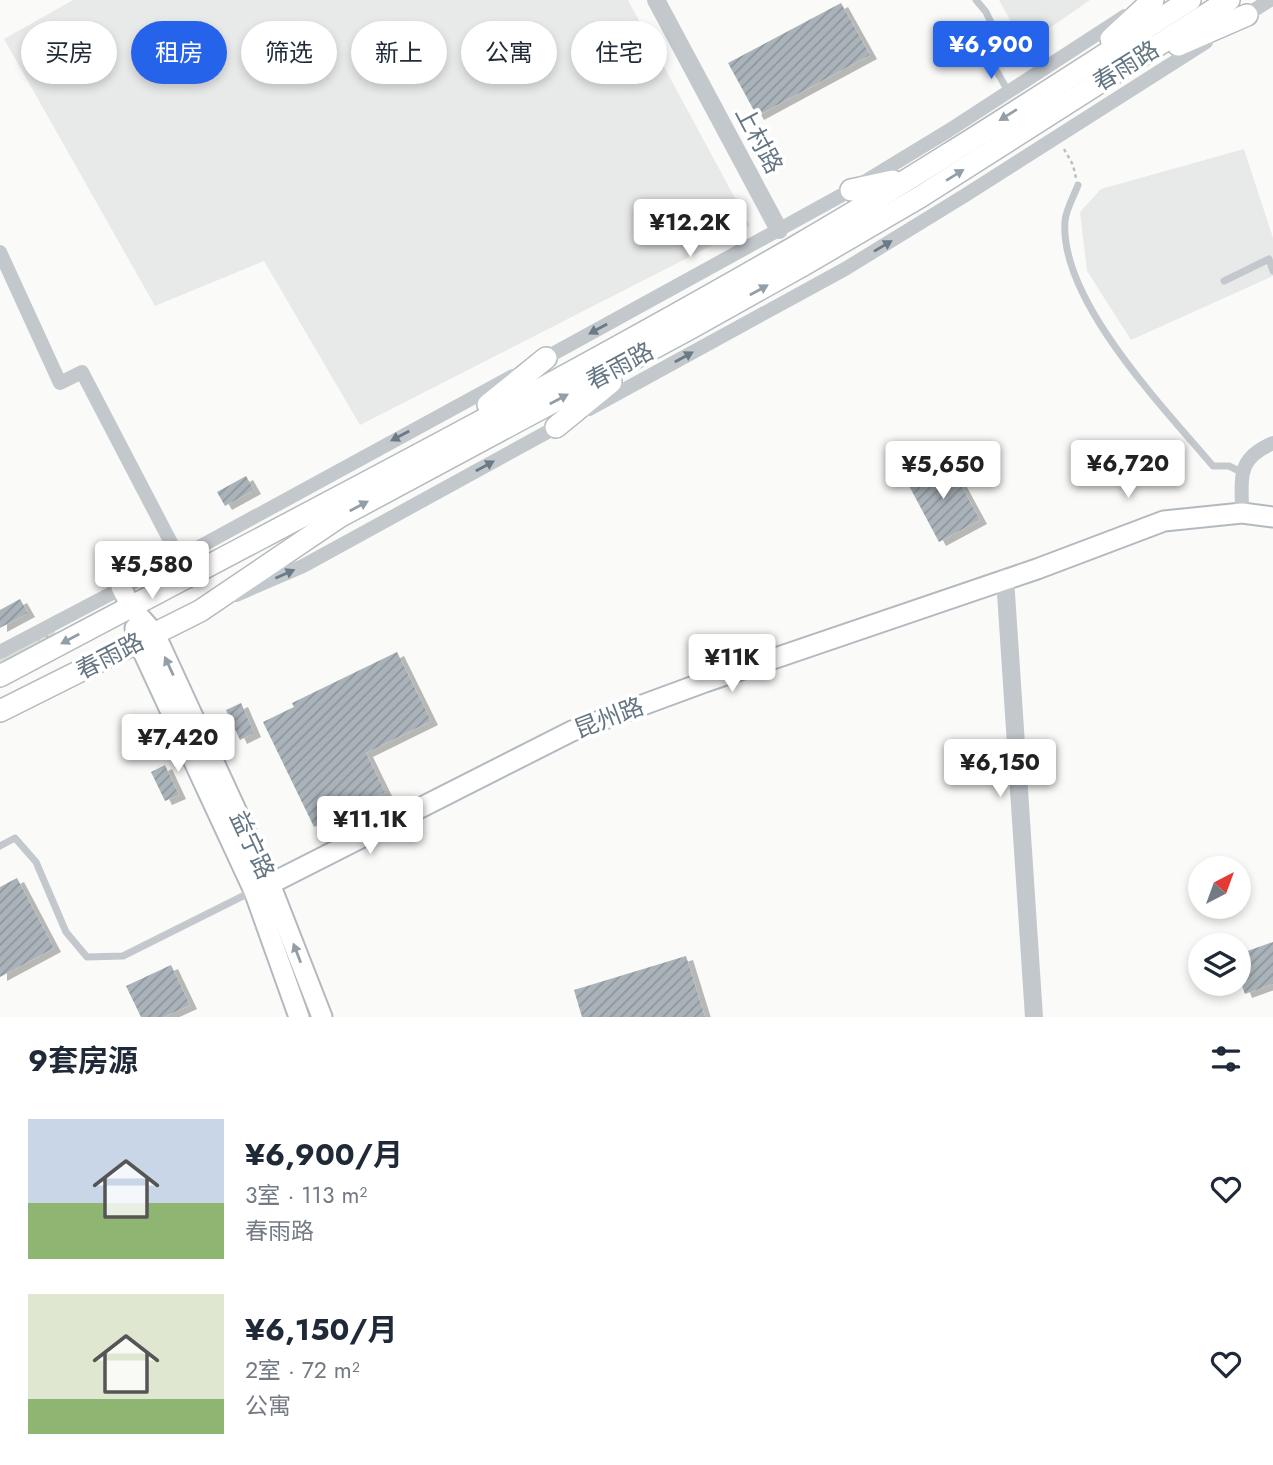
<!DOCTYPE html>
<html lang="zh">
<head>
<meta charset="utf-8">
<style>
	:root { --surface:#fff; --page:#f2f2f3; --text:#1f2937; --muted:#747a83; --accent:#2563eb }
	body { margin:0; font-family:Jost,"Noto Sans SC",sans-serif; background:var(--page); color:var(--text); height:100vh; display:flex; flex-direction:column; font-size:26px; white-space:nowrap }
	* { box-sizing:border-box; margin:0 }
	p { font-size:23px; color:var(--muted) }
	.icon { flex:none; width:38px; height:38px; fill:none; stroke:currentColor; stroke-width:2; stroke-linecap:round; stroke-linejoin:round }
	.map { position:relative; height:1017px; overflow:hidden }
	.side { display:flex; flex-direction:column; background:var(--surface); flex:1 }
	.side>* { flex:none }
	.guide { position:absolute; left:21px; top:21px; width:700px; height:63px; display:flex; gap:14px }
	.needle { width:46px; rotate:41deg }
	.buttons { position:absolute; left:1188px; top:856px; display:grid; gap:14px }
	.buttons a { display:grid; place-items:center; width:63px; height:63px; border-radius:50%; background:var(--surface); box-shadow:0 4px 10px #0003; font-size:35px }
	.price { position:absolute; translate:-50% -60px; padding:0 16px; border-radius:7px; background:#fff; color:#222; font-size:23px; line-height:46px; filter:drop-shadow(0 2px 4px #0008) }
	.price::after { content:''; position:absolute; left:50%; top:42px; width:21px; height:16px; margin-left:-10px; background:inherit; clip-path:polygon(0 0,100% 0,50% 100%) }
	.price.current { background:var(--accent); color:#fff }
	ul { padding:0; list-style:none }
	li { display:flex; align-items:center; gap:21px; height:175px; padding:0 28px }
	li span { display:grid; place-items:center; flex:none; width:196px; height:140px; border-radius:0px; color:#555 }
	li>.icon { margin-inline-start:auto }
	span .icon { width:84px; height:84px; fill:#fffc; stroke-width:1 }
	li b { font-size:30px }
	h2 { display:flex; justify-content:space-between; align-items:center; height:84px; padding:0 28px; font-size:30px }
	.tag { padding:0 24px; border-radius:32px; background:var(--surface); box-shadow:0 4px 10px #0003; font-size:24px; line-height:63px }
	.tag.current { background:var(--accent); color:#fff }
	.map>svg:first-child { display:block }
	.built { fill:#e8e9e9 }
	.forest { fill:url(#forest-crowns) }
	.building { fill:url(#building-hatch); filter:url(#shadow) }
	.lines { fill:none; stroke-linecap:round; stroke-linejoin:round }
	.secondary-casing { stroke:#b3babf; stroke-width:23 }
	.primary-casing { stroke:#b5babe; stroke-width:24 }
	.path { stroke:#bbbfc2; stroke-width:2.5; stroke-dasharray:3.5 3.5; stroke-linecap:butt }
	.service { stroke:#c3c8cc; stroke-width:7 }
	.minor { stroke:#c3c8cc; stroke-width:14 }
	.tertiary { stroke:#c3c8cc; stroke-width:18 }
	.secondary { stroke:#fff; stroke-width:19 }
	.primary { stroke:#fff; stroke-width:21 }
	.oneway { fill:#939fa8 }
	.oneway2 { fill:#6a7a87 }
	.labels { text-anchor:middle; stroke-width:7; stroke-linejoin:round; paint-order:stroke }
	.street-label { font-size:24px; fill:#657683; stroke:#fff }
</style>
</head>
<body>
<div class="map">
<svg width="1273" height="1017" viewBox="0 0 1273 1017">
	<defs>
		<pattern id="forest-crowns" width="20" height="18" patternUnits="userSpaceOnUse" patternTransform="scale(1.75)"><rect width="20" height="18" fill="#dadfd7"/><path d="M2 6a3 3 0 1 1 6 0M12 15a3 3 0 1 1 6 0" fill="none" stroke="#b4b9b4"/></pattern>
		<pattern id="building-hatch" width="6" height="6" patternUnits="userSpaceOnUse" patternTransform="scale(1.75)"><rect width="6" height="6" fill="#aab3b9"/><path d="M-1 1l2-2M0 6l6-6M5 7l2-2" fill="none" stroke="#8e969c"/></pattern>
		<filter id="shadow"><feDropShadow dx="7" dy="4" stdDeviation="0" flood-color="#0004"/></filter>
	</defs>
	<rect width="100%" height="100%" fill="#fafaf8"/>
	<g class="built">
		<path d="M73 0H628L750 226 360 425 264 261 155 306 4 39Z"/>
		<path d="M999 0H1090L1024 46Z"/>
		<path d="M1244 149 1273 238V276L1131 340 1087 271 1080 212 1101 189Z"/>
	</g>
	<path class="forest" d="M55 628V634L0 664V656Z"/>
	<g class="building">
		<path d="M841 3 870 55 757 116 728 63Z"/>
		<path d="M948 461 980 520 939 542 907 482Z"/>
		<path d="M246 476 254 490 225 506 217 492Z"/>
		<path d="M20 599 28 613 0 628V610Z"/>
		<path d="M397 652 431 721 366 753 385 792 314 827 263 722 294 707 292 703Z"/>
		<path d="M241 703 254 733 240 740 226 710Z"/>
		<path d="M165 765 179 795 165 801 151 772Z"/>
		<path d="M17 878 54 948 0 977V887Z"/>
		<path d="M1273 942V984L1245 994 1239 978V954Z"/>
		<path d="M686 956 705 1017H582L574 990Z"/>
		<path d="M171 965 190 1005 164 1017H141L126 986Z"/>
	</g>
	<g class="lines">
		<defs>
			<g id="secondary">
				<path d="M121 587 131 607 155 634 270 884 322 1017"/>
				<path d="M135 628 138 641 254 891 299 1017"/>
				<path d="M270 884 572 731 705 682 1037 569 1164 521 1242 513 1273 517"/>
			</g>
			<g id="primary">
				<path d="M1111 39 1153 0"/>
				<path d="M1178 45 1247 15"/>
				<path d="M851 190 893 181"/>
				<path d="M488 405 546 358"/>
				<path d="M556 427 611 382"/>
				<path d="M0 676C265 535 533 398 793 248 928 170 1058 84 1190 0"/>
				<path d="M0 711 200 611 339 517 689 329 805 264 920 197 1229 0"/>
			</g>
		</defs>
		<use href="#secondary" class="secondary-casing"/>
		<use href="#primary" class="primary-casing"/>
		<path class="path" d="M1064 149 1073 165 1076 178"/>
		<g class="service">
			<path d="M976 0 986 12 995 31 996 45 992 63 1008 91"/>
			<path d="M1078 185C1074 196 1066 209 1065 221 1059 300 1164 408 1213 466H1229L1243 473"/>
			<path d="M1224 281 1269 259 1273 271"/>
			<path d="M0 846 15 838 36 862 66 932 87 957 123 956 253 891"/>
		</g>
		<g class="minor">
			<path d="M1240 19 1270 0"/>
			<path d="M0 252 60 383 82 372 179 558"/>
			<path d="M540 361 851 190 948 131 1125 16"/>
			<path d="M589 409 845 269 964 196 1206 42"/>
			<path d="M1242 513C1242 477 1236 459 1273 443"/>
			<path d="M236 595 303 566 562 424"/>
			<path d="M0 652 179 558 513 376"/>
		</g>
		<g class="tertiary">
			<path d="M656 0 779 230"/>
			<path d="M1005 578 1034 1017"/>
		</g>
		<use href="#secondary" class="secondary"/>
		<use href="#primary" class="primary"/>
	</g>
	<defs><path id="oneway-solid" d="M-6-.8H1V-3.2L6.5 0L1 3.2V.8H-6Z" transform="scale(1.75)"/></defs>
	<g class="oneway">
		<use href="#oneway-solid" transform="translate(1008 115) rotate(148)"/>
		<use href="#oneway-solid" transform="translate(955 175) rotate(-32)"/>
		<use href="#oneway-solid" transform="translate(759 290) rotate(-29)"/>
		<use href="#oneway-solid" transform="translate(559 399) rotate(-28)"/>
		<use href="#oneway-solid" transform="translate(359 506) rotate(-28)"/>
		<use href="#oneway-solid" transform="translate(70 639) rotate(152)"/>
		<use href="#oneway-solid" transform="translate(169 666) rotate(-115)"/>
		<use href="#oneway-solid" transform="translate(297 953) rotate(-111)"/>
	</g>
	<g class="oneway2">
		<use href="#oneway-solid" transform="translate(883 246) rotate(-31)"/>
		<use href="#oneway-solid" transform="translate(598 329) rotate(151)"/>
		<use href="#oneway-solid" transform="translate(684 357) rotate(-29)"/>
		<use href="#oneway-solid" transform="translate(400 436) rotate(152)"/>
		<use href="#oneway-solid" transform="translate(485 466) rotate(-29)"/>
		<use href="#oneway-solid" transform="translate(285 574) rotate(-24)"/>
	</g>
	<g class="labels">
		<g class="street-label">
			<text transform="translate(1126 66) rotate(-32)" y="8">春雨路</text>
			<text transform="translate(759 140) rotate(62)" y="8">上村路</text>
			<text transform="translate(620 366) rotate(-28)" y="8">春雨路</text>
			<text transform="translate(110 656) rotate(-27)" y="8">春雨路</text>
			<text transform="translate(609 718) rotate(-21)" y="8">昆州路</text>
			<text transform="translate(252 845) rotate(65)" y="8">益宁路</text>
		</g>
	</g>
</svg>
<div class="buttons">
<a><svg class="needle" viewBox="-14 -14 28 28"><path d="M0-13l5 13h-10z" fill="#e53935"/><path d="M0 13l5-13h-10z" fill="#747a83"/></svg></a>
<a><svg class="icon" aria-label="layers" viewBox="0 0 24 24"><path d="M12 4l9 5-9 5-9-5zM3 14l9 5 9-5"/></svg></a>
</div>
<b class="price current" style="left:991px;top:81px">¥6,900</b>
<b class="price" style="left:690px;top:259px">¥12.2K</b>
<b class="price" style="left:1128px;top:500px">¥6,720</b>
<b class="price" style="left:943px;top:501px">¥5,650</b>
<b class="price" style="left:152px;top:601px">¥5,580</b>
<b class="price" style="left:732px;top:694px">¥11K</b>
<b class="price" style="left:178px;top:774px">¥7,420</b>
<b class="price" style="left:1000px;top:799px">¥6,150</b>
<b class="price" style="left:370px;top:856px">¥11.1K</b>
<div class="guide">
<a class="tag">买房</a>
<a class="tag current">租房</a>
<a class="tag">筛选</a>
<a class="tag">新上</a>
<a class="tag">公寓</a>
<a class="tag">住宅</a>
</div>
</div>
<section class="side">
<h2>9套房源<svg class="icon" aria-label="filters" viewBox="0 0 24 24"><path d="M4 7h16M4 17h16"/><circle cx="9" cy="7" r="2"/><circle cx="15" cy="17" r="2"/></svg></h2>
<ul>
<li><span style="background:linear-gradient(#c9d6e8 60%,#8fb573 0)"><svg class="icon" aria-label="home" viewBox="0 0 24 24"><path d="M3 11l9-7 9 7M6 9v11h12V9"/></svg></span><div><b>¥6,900/月</b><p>3室 · 113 m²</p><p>春雨路</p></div><svg class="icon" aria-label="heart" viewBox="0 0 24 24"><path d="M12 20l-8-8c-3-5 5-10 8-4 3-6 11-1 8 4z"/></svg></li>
<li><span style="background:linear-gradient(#dfe7d0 75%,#8fb573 0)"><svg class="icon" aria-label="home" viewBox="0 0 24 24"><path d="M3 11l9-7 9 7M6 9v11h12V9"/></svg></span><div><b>¥6,150/月</b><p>2室 · 72 m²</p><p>公寓</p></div><svg class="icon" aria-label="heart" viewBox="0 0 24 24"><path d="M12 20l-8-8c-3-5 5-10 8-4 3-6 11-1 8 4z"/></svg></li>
</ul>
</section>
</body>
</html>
